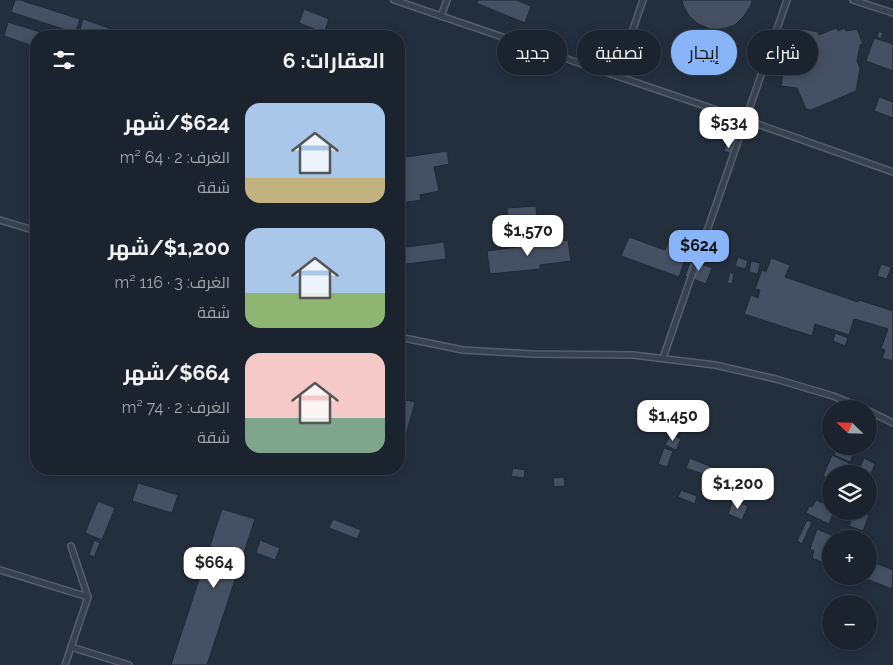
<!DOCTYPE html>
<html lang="ar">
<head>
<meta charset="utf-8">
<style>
	:root { --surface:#1b232e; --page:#282f3a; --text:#f1f3f6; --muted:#a0a4aa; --line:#39404a; --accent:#8ab4f8 }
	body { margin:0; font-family:Raleway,Cairo,sans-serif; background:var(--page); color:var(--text); direction:rtl; height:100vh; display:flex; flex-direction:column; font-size:19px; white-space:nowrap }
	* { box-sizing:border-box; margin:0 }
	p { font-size:16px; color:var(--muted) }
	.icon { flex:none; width:28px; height:28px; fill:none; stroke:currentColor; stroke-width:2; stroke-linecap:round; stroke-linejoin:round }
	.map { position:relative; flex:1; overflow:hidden; direction:ltr }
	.panel { position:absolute; left:30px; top:30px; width:375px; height:445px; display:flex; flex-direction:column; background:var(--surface); border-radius:20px; box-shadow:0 2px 12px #0003,0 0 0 1px var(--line); direction:rtl }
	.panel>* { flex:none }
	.guide { position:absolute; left:420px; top:30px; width:398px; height:45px; direction:rtl; display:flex; gap:10px }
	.needle { width:32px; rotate:293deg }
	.tools { position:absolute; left:822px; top:400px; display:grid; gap:10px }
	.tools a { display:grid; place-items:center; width:55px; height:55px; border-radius:50%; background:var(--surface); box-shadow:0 2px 12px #0003,0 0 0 1px var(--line); font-size:25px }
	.price { position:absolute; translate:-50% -42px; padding:0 11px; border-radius:10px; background:#fff; color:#222; font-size:16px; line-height:32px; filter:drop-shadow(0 1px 2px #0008) }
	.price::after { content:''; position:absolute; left:50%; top:30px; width:15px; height:11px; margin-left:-8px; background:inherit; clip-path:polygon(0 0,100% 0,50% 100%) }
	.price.selected { background:var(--accent); color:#111 }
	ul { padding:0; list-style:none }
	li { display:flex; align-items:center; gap:15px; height:125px; padding:0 20px }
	li span { display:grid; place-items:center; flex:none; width:140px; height:100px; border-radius:15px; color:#555 }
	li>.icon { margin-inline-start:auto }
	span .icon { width:60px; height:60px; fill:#fffc; stroke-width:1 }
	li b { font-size:21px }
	h2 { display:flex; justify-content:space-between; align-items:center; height:60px; padding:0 20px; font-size:21px }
	.tag { padding:0 18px; border-radius:22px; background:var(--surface); box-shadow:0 2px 12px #0003,0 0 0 1px var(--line); font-size:18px; line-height:45px }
	.tag.selected { background:var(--accent); color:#111 }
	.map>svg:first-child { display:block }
	.building { fill:#455162; stroke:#1f2835 }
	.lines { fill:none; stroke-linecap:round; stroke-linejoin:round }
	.service-casing { stroke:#565f6c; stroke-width:8 }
	.service { stroke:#38414e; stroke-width:5 }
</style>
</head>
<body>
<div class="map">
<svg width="893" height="665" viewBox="0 0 893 665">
	<rect width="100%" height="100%" fill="#242f3e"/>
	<g class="building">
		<path d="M15 0H20L80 19 75 33 11 12Z"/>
		<path d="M478 0H516L531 6 525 23 476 3Z"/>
		<path d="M682 0H752L751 5 744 16 735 25 723 29H710L698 24 689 16 683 5Z"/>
		<path d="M304 9 329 19 324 33 299 23Z"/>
		<path d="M83 19 132 36H90L79 32Z"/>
		<path d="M8 22 53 36H36V47L4 36Z"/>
		<path d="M836 28 838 31 845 28 846 31 857 29 863 44 860 45 857 61 860 68 856 91 811 110 806 109 797 88 781 86 783 73 788 71 787 69 793 34 803 29 818 32 819 35Z"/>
		<path d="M879 31 883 33 881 39 877 37Z"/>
		<path d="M874 38 893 44V71L866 61Z"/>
		<path d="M588 39 594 40 593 46 587 44Z"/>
		<path d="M879 97 893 102V118L874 111Z"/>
		<path d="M726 144 734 146 732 154 724 151Z"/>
		<path d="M447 151 449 164 434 167 439 191 420 195 421 200 402 203V207L399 208V158Z"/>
		<path d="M536 206 538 239 502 240V226H508L507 208Z"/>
		<path d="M672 232 692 240 679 277 621 256 629 237 665 250Z"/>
		<path d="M568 240 571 261 540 265V269L490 274 487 251Z"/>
		<path d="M444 242 446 259 399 265V248Z"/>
		<path d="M738 257 748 261 745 269 735 266Z"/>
		<path d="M771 258 790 265 785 277 858 302 859 300 893 311V361L882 358 885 350 881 348 888 329 862 321 854 319 849 335 815 324 812 336 744 314 751 295 758 298 760 290 755 289 762 270 766 272Z"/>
		<path d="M691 260 712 268 706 284 685 276Z"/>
		<path d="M751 261 760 263 758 274 749 272Z"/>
		<path d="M881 264 891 267 887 279 877 276Z"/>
		<path d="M730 272 734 274 732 284 727 283Z"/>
		<path d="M835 333 848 338 845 346 833 341Z"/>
		<path d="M401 399 415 402 406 435 399 433V409Z"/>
		<path d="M671 434 681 439 676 450 665 445Z"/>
		<path d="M837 446 854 453 850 462 834 455Z"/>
		<path d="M664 448 673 451 667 467 658 464Z"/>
		<path d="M832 455 849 463 844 474H831V480L823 476Z"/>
		<path d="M690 458 714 468 711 477 686 468Z"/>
		<path d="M864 458 875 464 869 478V474H857Z"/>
		<path d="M513 468 525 470 524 478 511 476Z"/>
		<path d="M564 477 565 486 554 487 553 478Z"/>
		<path d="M825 479 831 481V488L823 484Z"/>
		<path d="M751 482 771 490 766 502 746 494Z"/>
		<path d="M138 483 178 495 172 513 132 501Z"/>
		<path d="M681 490 697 496 695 504 678 497Z"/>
		<path d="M733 500 748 506 742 520 728 514Z"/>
		<path d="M816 500 831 507V511H834L829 524 806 513 809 506 812 507Z"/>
		<path d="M98 501 115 508 102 540 85 533Z"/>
		<path d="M222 509 255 519 207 665H171Z"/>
		<path d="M855 511 869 515 863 531 849 526Z"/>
		<path d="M333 519 361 530 357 539 329 528Z"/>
		<path d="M807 520 812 522 802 544 797 541Z"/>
		<path d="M817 529 836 537 835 539H831V566L812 558 814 551 810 549Z"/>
		<path d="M94 540 100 543 94 557 89 555Z"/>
		<path d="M260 540 280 548 275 560 256 553Z"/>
		<path d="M869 560 893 570 892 589 859 576H869Z"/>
	</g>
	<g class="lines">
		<defs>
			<g id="service">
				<path d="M394 0 746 120 893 172"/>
				<path d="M853 0 893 13"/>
				<path d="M441 16 447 0"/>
				<path d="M617 76 643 0"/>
				<path d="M0 220 36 231"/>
				<path d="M399 337 463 350 532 354 633 355 715 365 776 379 833 396 865 409"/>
				<path d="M663 358 787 0"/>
				<path d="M869 411 893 423"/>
				<path d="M0 570 88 597"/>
				<path d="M71 647 129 665"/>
				<path d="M65 665 88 597 71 546"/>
			</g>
		</defs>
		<use href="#service" class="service-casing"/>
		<use href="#service" class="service"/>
	</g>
</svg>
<div class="tools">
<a><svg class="needle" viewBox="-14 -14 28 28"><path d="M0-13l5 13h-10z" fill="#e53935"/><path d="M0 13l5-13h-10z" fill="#a0a4aa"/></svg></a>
<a><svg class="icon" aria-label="layers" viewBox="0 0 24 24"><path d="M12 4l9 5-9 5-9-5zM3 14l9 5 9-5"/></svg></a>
<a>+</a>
<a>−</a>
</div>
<b class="price" style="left:729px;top:149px">$534</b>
<b class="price" style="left:528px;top:257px">$1,570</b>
<b class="price selected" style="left:699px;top:272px">$624</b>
<b class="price" style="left:673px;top:442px">$1,450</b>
<b class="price" style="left:738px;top:510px">$1,200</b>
<b class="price" style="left:214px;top:589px">$664</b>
<div class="guide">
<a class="tag">شراء</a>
<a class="tag selected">إيجار</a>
<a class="tag">تصفية</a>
<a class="tag">جديد</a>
</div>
<section class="panel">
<h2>العقارات: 6<svg class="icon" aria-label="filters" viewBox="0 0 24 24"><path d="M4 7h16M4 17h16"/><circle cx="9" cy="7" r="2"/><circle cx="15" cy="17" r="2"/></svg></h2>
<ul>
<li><span style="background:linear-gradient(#a9c7e8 75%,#c2b280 0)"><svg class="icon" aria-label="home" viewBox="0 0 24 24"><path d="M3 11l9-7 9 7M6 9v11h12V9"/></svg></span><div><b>$624/شهر</b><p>الغرف: 2 · 64 m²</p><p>شقة</p></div></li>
<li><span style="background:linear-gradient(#a9c7e8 65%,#8fb573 0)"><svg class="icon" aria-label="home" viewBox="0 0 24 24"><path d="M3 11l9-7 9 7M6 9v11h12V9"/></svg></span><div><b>$1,200/شهر</b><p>الغرف: 3 · 116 m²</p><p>شقة</p></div></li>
<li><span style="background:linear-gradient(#f6c9c9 65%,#7fa58c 0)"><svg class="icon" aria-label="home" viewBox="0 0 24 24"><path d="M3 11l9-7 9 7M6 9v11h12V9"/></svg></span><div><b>$664/شهر</b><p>الغرف: 2 · 74 m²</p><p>شقة</p></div></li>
</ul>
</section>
</div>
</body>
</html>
